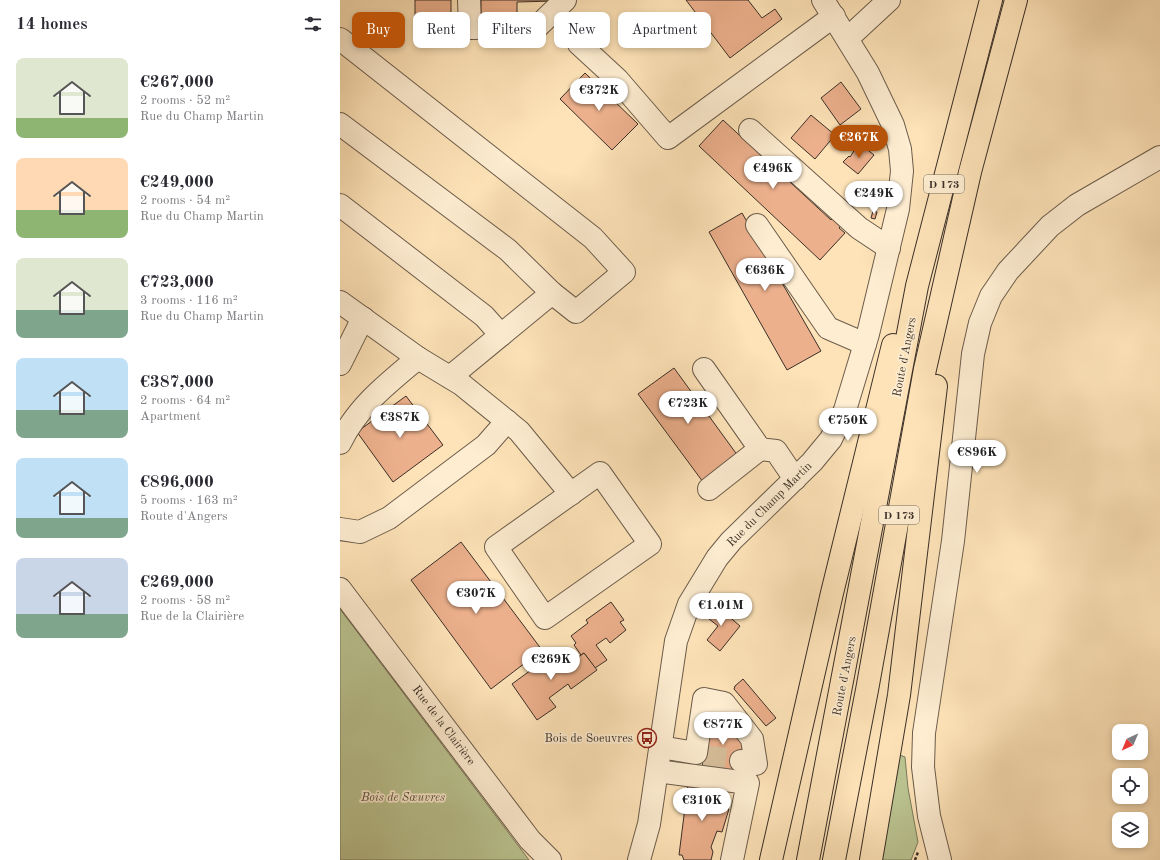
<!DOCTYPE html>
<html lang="en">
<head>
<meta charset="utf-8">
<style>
	:root { --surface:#fff; --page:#f2f2f3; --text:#2b2b33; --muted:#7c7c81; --accent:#b45309 }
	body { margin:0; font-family:"Old Standard TT",serif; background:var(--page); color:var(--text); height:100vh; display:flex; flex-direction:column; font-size:15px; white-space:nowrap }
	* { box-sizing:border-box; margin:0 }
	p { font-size:13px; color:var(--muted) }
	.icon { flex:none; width:22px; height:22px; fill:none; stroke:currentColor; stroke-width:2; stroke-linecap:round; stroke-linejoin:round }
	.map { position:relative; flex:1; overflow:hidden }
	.panel { display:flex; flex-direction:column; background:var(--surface); width:340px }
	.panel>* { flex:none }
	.hud { position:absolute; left:12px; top:12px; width:380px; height:36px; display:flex; gap:8px }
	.needle { width:26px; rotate:224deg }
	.buttons { position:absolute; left:772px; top:724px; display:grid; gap:8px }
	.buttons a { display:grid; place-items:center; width:36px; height:36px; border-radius:8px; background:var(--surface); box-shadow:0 2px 6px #0003; font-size:20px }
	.price { position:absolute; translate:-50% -34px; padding:0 9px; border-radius:14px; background:#fff; color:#222; font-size:13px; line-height:26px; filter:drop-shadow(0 1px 2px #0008) }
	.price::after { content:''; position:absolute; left:50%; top:24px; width:12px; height:9px; margin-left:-6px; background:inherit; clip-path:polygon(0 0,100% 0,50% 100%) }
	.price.active { background:var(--accent); color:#fff }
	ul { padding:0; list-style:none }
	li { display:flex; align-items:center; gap:12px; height:100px; padding:0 16px }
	li span { display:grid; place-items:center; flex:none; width:112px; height:80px; border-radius:8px; color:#555 }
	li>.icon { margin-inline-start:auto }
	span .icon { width:48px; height:48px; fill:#fffc; stroke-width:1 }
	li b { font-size:17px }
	h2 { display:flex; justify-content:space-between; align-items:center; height:48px; padding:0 16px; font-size:17px }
	.pill { padding:0 14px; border-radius:8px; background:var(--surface); box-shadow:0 2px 6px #0003; font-size:14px; line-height:36px }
	.pill.active { background:var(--accent); color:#fff }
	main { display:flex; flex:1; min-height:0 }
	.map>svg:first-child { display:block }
	.green { fill:#bbc592; stroke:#7a7a5c }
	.building { fill:#ecb08c; stroke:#3a2f27 }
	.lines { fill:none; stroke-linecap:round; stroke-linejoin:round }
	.minor-tunnel { stroke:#d7bf9b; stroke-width:22; stroke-dasharray:22 11; stroke-linecap:butt }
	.minor-casing { stroke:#6b5c4b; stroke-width:24 }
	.highway-casing { stroke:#3a2f27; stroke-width:24 }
	.path { stroke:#3a2f27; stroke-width:2.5; stroke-dasharray:3 2; stroke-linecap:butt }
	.minor { stroke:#feedd1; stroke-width:22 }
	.highway { stroke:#fee3b8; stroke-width:22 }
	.labels { text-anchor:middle; stroke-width:3.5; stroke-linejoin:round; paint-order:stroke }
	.shield { fill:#feedd1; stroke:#75685a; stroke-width:1 }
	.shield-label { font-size:11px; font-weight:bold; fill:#3a2f27 }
	.street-label { font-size:12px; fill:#3a2f27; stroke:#feedd1 }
	.poi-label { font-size:12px; fill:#3a2f27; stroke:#feedd1; text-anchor:end }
	.park-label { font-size:12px; font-style:italic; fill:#5a5442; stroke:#feedd1 }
</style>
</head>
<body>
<main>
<section class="panel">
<h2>14 homes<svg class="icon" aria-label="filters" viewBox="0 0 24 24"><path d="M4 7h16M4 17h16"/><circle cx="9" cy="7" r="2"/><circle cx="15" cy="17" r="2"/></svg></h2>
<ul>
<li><span style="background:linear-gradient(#dfe7d0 75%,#8fb573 0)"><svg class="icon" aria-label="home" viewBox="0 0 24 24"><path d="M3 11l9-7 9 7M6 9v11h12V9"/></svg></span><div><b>€267,000</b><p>2 rooms · 52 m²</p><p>Rue du Champ Martin</p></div></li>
<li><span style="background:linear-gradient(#ffd9b3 65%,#8fb573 0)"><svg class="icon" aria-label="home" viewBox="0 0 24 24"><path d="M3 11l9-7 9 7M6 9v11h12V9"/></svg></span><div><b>€249,000</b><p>2 rooms · 54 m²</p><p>Rue du Champ Martin</p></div></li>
<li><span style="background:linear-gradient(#dfe7d0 65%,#7fa58c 0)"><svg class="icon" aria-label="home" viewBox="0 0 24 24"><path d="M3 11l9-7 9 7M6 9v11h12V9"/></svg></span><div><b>€723,000</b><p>3 rooms · 116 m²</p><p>Rue du Champ Martin</p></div></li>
<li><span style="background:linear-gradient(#bfe0f5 65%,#7fa58c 0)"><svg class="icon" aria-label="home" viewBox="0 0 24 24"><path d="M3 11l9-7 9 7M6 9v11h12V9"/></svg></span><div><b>€387,000</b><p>2 rooms · 64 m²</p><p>Apartment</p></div></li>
<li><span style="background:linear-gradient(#bfe0f5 75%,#7fa58c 0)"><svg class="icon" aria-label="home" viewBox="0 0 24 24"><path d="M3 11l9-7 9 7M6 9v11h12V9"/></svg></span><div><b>€896,000</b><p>5 rooms · 163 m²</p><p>Route d'Angers</p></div></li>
<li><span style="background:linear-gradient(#c9d6e8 70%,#7fa58c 0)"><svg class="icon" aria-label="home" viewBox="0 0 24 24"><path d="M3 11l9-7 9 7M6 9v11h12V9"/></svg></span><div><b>€269,000</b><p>2 rooms · 58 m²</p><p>Rue de la Clairière</p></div></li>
</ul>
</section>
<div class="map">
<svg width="820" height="860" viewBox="0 0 820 860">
	<rect width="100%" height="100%" fill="#fee3b8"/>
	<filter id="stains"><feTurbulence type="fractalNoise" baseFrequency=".005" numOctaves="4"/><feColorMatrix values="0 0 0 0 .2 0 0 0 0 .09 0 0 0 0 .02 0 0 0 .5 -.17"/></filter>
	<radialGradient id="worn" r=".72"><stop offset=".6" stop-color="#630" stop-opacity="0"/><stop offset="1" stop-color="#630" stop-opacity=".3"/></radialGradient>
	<g class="green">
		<path d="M0 609 189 860H0Z"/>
		<path d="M557 754 565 757 568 788 578 842 571 860H540Z"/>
	</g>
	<g class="building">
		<rect x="75" y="0" width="36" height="22"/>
		<path d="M141 0H214V1L177 2V14H141Z"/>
		<path d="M346 0H408L422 18 435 9 442 19 390 58Z"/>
		<path d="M245 73 298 124 272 150 220 99Z"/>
		<path d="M501 82 521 109 500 125 481 98Z"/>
		<path d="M471 115 495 135 475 159 451 138Z"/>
		<path d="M383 120 491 220 495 216 503 223 499 228 505 233 480 260 359 146Z"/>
		<path d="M519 143 534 155 518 174 503 162 509 156 510 157Z"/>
		<path d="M533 211 537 212 535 219 531 218Z"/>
		<path d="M402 213 481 351 447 370 369 232Z"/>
		<path d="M334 368 398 456 363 482 298 394Z"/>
		<path d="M66 396 103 445 53 482 17 432Z"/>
		<path d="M121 542 202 650 151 689 71 580Z"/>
		<path d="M271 602 284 620 280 622 286 630 270 643 266 638 256 645 267 660 255 668 244 653 241 655 234 645 236 643 231 636 248 623 246 620Z"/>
		<path d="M372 602 400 626 380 651 367 640 378 626 364 615Z"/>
		<path d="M217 651 227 665 244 653 257 670 231 689 228 684 209 698 216 707 197 720 172 684Z"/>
		<path d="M403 679 436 718 426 726 394 689 395 686Z"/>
		<path d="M369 714 385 716 404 737 399 773 362 769Z"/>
		<path d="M348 784 384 788 382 807 389 809 382 832 377 831 371 847 373 852 371 860H344L342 855H339Z"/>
	</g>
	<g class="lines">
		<path class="minor-tunnel" d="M364 756 401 761"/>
		<defs>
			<g id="minor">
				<path d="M129 0 130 28 197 27 225 0"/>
				<path d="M508 38 549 0"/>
				<path d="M0 39 253 238 284 272 236 312 212 293 110 377"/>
				<path d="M239 44 277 79 328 138 494 16"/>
				<path d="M0 124 168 250 212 293"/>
				<path d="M410 130 519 228 549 248"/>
				<path d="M0 205 144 316 161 335"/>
				<path d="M417 225 488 328 525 344"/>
				<path d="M0 302 78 358 121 384 179 431 231 494"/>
				<path d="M0 364 23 318"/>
				<path d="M364 369 420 449 436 451 455 479"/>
				<path d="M0 443C17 407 48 383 78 358"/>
				<path d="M260 473 310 544 205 618 156 547Z"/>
				<path d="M369 489 420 449"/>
				<path d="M0 529 20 532 49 518 146 445 167 421"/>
				<path d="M0 589 190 840 210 860"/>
				<path d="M320 747 356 753 364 699 384 703 412 739 416 764 401 761"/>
				<path d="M317 771 408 783 392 860"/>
				<path d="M299 860 309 824 336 641 349 604 377 558 391 541 472 462 491 439 505 410 528 334 558 209 562 171 560 149 553 125 528 73 483 0"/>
				<path d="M600 860 589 816 583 767 584 733 613 541 633 354 640 323 651 296 668 271 710 226 737 205 820 157"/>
			</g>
			<g id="highway">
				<path d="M431 860 492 593 553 345"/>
				<path d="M468 860 577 286 651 0"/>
				<path d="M494 860 527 690 585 369 630 172 676 0"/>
				<path d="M531 860 559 695 596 386"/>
			</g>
		</defs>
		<use href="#minor" class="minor-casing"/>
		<use href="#highway" class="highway-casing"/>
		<path class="path" d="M575 860 578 852"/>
		<use href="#minor" class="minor"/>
		<use href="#highway" class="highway"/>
	</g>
	<defs>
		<symbol id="bus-ring" viewBox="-11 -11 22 22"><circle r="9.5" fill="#feedd1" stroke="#8f2418" stroke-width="1.5"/><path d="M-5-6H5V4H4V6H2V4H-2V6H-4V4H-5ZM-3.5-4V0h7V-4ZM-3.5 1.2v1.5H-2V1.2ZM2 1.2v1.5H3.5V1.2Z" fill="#8f2418"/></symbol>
	</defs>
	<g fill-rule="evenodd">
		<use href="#bus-ring" x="296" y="727" width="22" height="22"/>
	</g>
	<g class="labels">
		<g class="shield">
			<rect x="584" y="175" width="40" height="18" rx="3"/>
			<rect x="539" y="506" width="40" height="18" rx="3"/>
		</g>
		<g class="shield-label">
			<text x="604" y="188">D 173</text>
			<text x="559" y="519">D 173</text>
		</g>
		<g class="street-label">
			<text transform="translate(564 357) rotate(-79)" y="4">Route d'Angers</text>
			<text transform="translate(429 504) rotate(-45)" y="4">Rue du Champ Martin</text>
			<text transform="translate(504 676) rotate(-79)" y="4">Route d'Angers</text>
			<text transform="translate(104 725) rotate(53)" y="4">Rue de la Clairière</text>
		</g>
		<g class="poi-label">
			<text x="293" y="742">Bois de Soeuvres</text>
		</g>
		<g class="park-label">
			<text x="63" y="801">Bois de Sœuvres</text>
		</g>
	</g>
	<rect width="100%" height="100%" filter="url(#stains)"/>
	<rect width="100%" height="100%" fill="url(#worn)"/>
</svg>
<div class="buttons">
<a><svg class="needle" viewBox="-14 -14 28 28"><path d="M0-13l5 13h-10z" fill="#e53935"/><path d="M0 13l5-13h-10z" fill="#7c7c81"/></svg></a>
<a><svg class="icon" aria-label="locate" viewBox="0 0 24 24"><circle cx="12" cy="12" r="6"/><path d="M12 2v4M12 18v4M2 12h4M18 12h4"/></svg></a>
<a><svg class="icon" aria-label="layers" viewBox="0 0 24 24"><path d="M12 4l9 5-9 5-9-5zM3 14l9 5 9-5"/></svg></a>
</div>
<b class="price" style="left:259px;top:112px">€372K</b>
<b class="price active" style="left:519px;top:159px">€267K</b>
<b class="price" style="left:433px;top:190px">€496K</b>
<b class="price" style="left:534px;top:215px">€249K</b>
<b class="price" style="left:425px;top:292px">€636K</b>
<b class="price" style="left:348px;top:425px">€723K</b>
<b class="price" style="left:60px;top:439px">€387K</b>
<b class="price" style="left:508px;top:442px">€750K</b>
<b class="price" style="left:637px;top:474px">€896K</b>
<b class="price" style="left:136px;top:615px">€307K</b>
<b class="price" style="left:381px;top:627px">€1.01M</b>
<b class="price" style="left:211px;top:681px">€269K</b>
<b class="price" style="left:383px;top:746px">€877K</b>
<b class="price" style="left:362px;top:822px">€310K</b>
<div class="hud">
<a class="pill active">Buy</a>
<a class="pill">Rent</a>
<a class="pill">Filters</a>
<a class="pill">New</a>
<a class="pill">Apartment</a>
</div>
</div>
</main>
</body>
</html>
